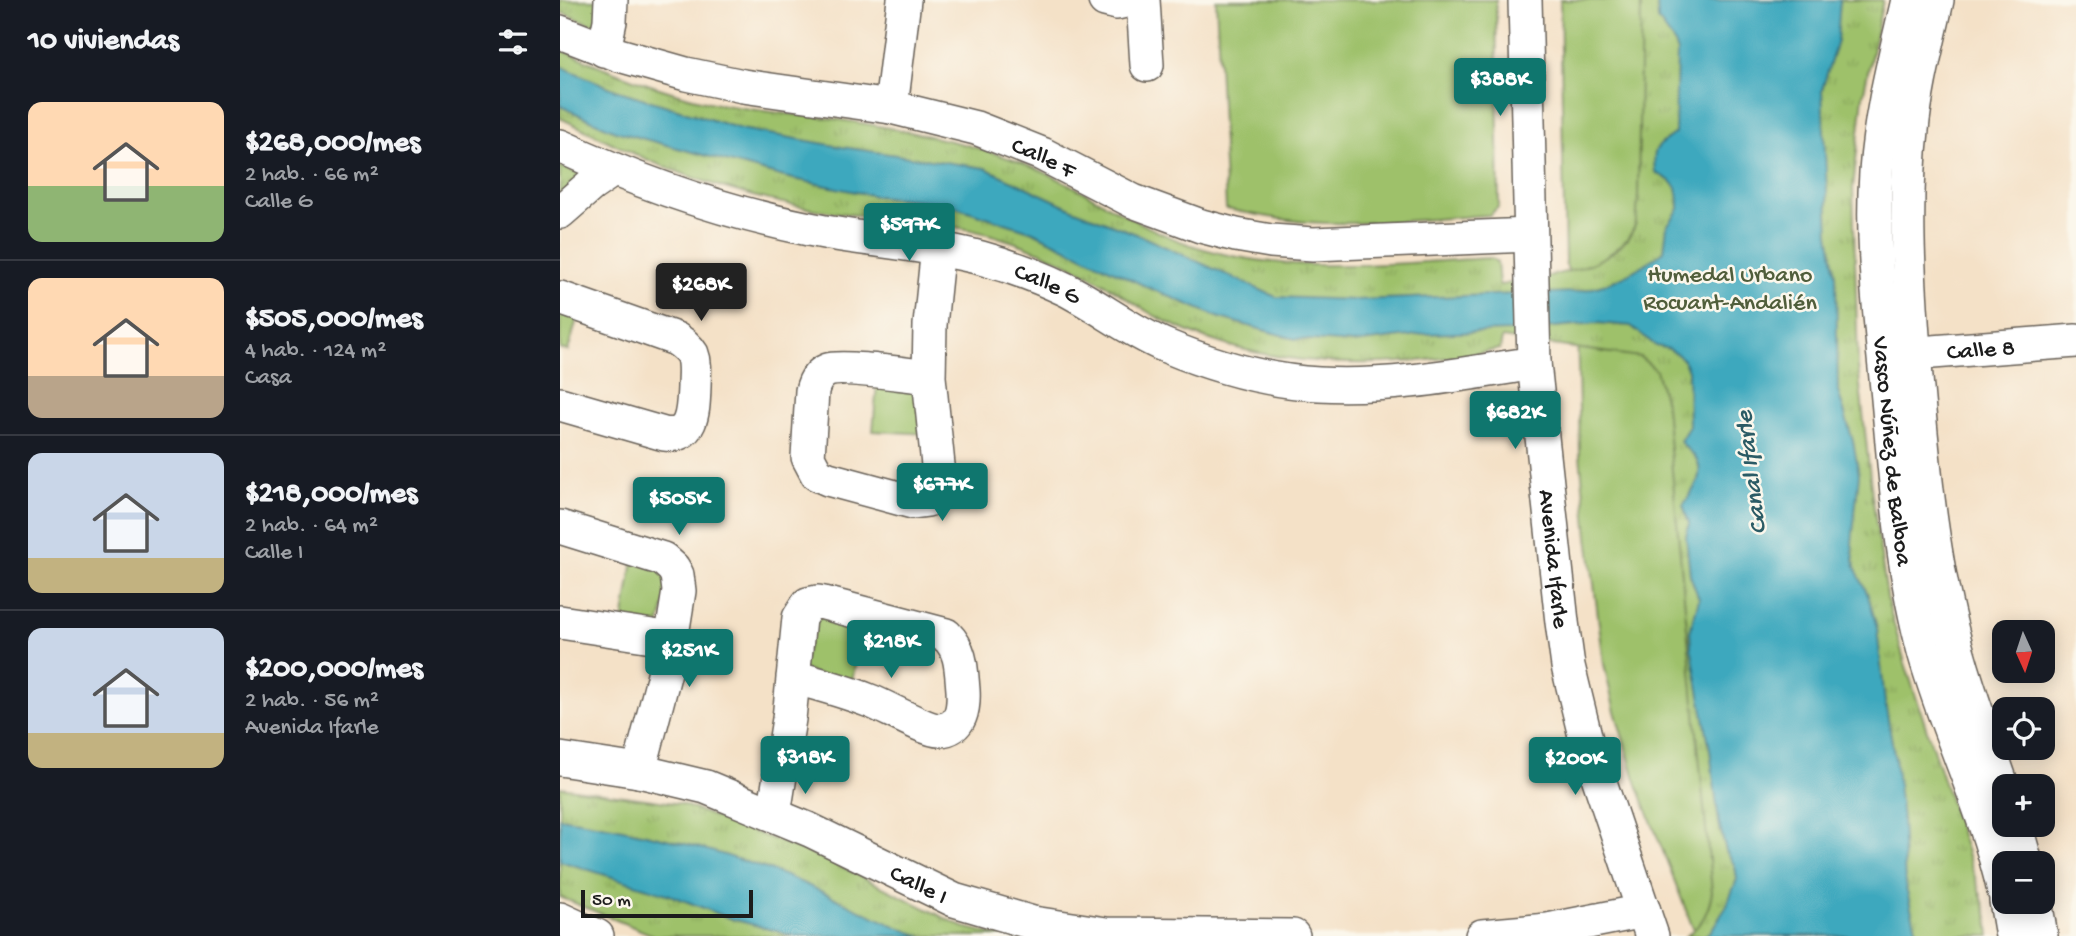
<!DOCTYPE html>
<html lang="es">
<head>
<meta charset="utf-8">
<style>
	:root { --surface:#171b24; --page:#20242c; --text:#f1f3f6; --muted:#9ea1a6; --line:#363941; --accent:#0f766e }
	body { margin:0; font-family:"Gochi Hand",sans-serif; background:var(--page); color:var(--text); height:100vh; display:flex; flex-direction:column; font-size:26px; white-space:nowrap }
	* { box-sizing:border-box; margin:0 }
	p { font-size:23px; color:var(--muted) }
	.icon { flex:none; width:38px; height:38px; fill:none; stroke:currentColor; stroke-width:2; stroke-linecap:round; stroke-linejoin:round }
	.map { position:relative; flex:1; overflow:hidden }
	.sheet { display:flex; flex-direction:column; background:var(--surface); width:560px }
	.sheet>* { flex:none }
	.needle { width:46px; rotate:177deg }
	.fabs { position:absolute; left:1432px; top:620px; display:grid; gap:14px }
	.fabs a { display:grid; place-items:center; width:63px; height:63px; border-radius:14px; background:var(--surface); box-shadow:0 4px 18px #0003; font-size:35px }
	.scale { position:absolute; left:21px; bottom:18px; width:172px; box-sizing:border-box; padding-left:7px; border:4px solid #1c1c1c; border-top:0; font-size:19px; line-height:24px; white-space:nowrap; color:#1c1c1c; -webkit-text-stroke:5px #fbf7ec; paint-order:stroke }
	.price { position:absolute; translate:-50% -60px; padding:0 16px; border-radius:7px; background:var(--accent); color:#fff; font-size:23px; line-height:46px; filter:drop-shadow(0 2px 4px #0008) }
	.price::after { content:''; position:absolute; left:50%; top:42px; width:21px; height:16px; margin-left:-10px; background:inherit; clip-path:polygon(0 0,100% 0,50% 100%) }
	.price.current { background:#222; color:#fff }
	ul { padding:0; list-style:none }
	li { display:flex; align-items:center; gap:21px; height:175px; padding:0 28px }
	li+li { border-top:2px solid var(--line) }
	li span { display:grid; place-items:center; flex:none; width:196px; height:140px; border-radius:14px; color:#555 }
	li>.icon { margin-inline-start:auto }
	span .icon { width:84px; height:84px; fill:#fffc; stroke-width:1 }
	li b { font-size:30px }
	h2 { display:flex; justify-content:space-between; align-items:center; height:84px; padding:0 28px; font-size:30px }
	main { display:flex; flex:1; min-height:0 }
	.map>svg:first-child { display:block }
	.grass { fill:#9ec16a; stroke:#5d6e43; stroke-width:2 }
	.park { fill:url(#park-tufts); stroke:#5d6e43; stroke-width:2 }
	.water { fill:#3ea8be; stroke:#2d626d; stroke-width:2 }
	.lines { fill:none; stroke-linecap:round; stroke-linejoin:round }
	.minor-casing { stroke:#686158; stroke-width:36 }
	.minor { stroke:#fff; stroke-width:33 }
	.labels { text-anchor:middle; stroke-width:5; stroke-linejoin:round; paint-order:stroke }
	.street-label { font-size:24px; fill:#1c1c1c; stroke:#fbf7ec }
	.park-label { font-size:24px; fill:#505e3b; stroke:#fbf7ec }
	.water-label { font-size:26px; font-style:italic; fill:#2b5b65; stroke:#fbf7ec }
</style>
</head>
<body>
<main>
<section class="sheet">
<h2>10 viviendas<svg class="icon" aria-label="filters" viewBox="0 0 24 24"><path d="M4 7h16M4 17h16"/><circle cx="9" cy="7" r="2"/><circle cx="15" cy="17" r="2"/></svg></h2>
<ul>
<li><span style="background:linear-gradient(#ffd9b3 60%,#8fb573 0)"><svg class="icon" aria-label="home" viewBox="0 0 24 24"><path d="M3 11l9-7 9 7M6 9v11h12V9"/></svg></span><div><b>$268,000/mes</b><p>2 hab. · 66 m²</p><p>Calle G</p></div></li>
<li><span style="background:linear-gradient(#ffd9b3 70%,#b9a48a 0)"><svg class="icon" aria-label="home" viewBox="0 0 24 24"><path d="M3 11l9-7 9 7M6 9v11h12V9"/></svg></span><div><b>$505,000/mes</b><p>4 hab. · 124 m²</p><p>Casa</p></div></li>
<li><span style="background:linear-gradient(#c9d6e8 75%,#c2b280 0)"><svg class="icon" aria-label="home" viewBox="0 0 24 24"><path d="M3 11l9-7 9 7M6 9v11h12V9"/></svg></span><div><b>$218,000/mes</b><p>2 hab. · 64 m²</p><p>Calle I</p></div></li>
<li><span style="background:linear-gradient(#c9d6e8 75%,#c2b280 0)"><svg class="icon" aria-label="home" viewBox="0 0 24 24"><path d="M3 11l9-7 9 7M6 9v11h12V9"/></svg></span><div><b>$200,000/mes</b><p>2 hab. · 56 m²</p><p>Avenida Ifarle</p></div></li>
</ul>
</section>
<div class="map">
<svg width="1516" height="936" viewBox="0 0 1516 936">
	<defs>
		<pattern id="park-tufts" width="24" height="20" patternUnits="userSpaceOnUse" patternTransform="scale(1.75)"><rect width="24" height="20" fill="#9ec16a"/><path d="M3 7l-1-3M5 7V3M7 7l1-3M15 17l-1-3M17 17v-4M19 17l1-3" fill="none" stroke="#88a55b"/></pattern>
	</defs>
	<rect width="100%" height="100%" fill="#fbf7ec"/>
	<filter id="ink" filterUnits="userSpaceOnUse"><feTurbulence type="fractalNoise" baseFrequency=".0143" numOctaves="2"/><feDisplacementMap in="SourceGraphic" scale="14" xChannelSelector="R" yChannelSelector="G"/><feConvolveMatrix kernelMatrix="1 2 1 2 8 2 1 2 1" color-interpolation-filters="sRGB"/></filter>
	<filter id="wash" filterUnits="userSpaceOnUse"><feTurbulence type="fractalNoise" baseFrequency=".00686" numOctaves="4" result="noise"/><feDisplacementMap in="SourceGraphic" scale="28" xChannelSelector="R" yChannelSelector="G"/><feGaussianBlur stdDeviation="1.57" result="paint"/><feColorMatrix in="noise" values="0 0 0 0 0 0 0 0 0 0 0 0 0 0 0 0 0 1.4 0 .05"/><feComposite in="paint" operator="in"/></filter>
	<g filter="url(#wash)">
		<rect width="100%" height="100%" fill="#f4e1c7"/>
		<g class="grass">
			<path d="M656 0H936L939 206 930 215C869 219 807 226 746 222 719 220 692 214 666 209Z"/>
			<path d="M1000 0H1097L1119 197 1016 292 1005 262Z"/>
			<path d="M0 304 19 312 8 351 0 349Z"/>
			<path d="M1017 325 1109 349 1175 866 1136 936 1076 782 1054 708 1044 664 1028 537 1020 455Z"/>
			<path d="M317 383 357 386 369 434 313 431Z"/>
			<path d="M73 560 103 571 108 592 99 627 63 622Z"/>
			<path d="M257 616 303 628 291 686 241 669Z"/>
		</g>
		<g class="park">
			<path d="M0 0H39L36 26 0 12Z"/>
			<path d="M1081 0H1323L1303 96 1293 188 1298 367 1312 495 1328 603 1345 663 1428 917 1430 936H1126C1143 924 1149 911 1152 892L1106 407 1096 370 1080 357 942 338 940 349C829 371 702 372 599 318 579 308 561 293 541 282 508 262 471 247 435 236 373 218 309 220 247 208 197 199 147 184 100 165 66 151 33 133 0 118V49C49 71 97 90 149 102 191 111 233 114 275 119 317 125 358 133 399 143 442 154 484 170 522 191 558 211 592 232 631 245 728 277 830 263 930 258L937 262 939 285C978 278 1055 270 1074 228 1078 220 1077 206 1078 196Z"/>
			<path d="M0 166 24 176 0 195Z"/>
			<path d="M0 787 121 804 270 861 403 927 442 936H95L0 897Z"/>
		</g>
		<g class="water">
			<path d="M1097 0H1280L1277 41 1262 90 1269 234 1276 274 1278 391 1293 441 1299 474 1292 543 1295 567 1308 595 1317 628 1325 702 1335 759 1342 819 1345 884 1358 936H1144L1150 932 1166 907 1177 879 1175 866 1166 851 1159 823 1150 750 1131 647 1130 631 1139 599 1130 575 1126 536 1129 523 1123 505C1132 492 1147 474 1135 457 1131 451 1124 448 1120 441L1129 426 1128 370 1122 358 1109 349 1096 346 1071 326 1037 323 952 331 866 334 794 343 735 339 660 318 587 287 473 232 383 203 315 196 224 177 55 131 0 106V66L56 90 181 129 282 147 425 168 515 210 579 235 716 297 795 300 1016 292C1053 285 1074 272 1104 251L1107 226 1119 209C1119 181 1116 185 1095 172 1092 148 1096 147 1115 133L1117 52 1112 39 1098 20Z"/>
			<path d="M0 818C75 829 147 847 218 873 267 891 311 919 361 936H235L172 919 107 894 0 861Z"/>
		</g>
	</g>
	<g filter="url(#ink)">
		<g class="lines">
			<defs>
				<g id="minor">
					<path d="M545 0 557 3 570 0"/>
					<path d="M583 0 587 65"/>
					<path id="s1" d="M965 0 974 363 1002 622 1008 666 1027 744 1092 936"/>
					<path id="s2" d="M1348 0C1335 57 1320 114 1316 172 1311 247 1321 324 1328 399 1336 484 1342 572 1365 655 1388 735 1426 810 1444 891"/>
					<path d="M1377 0C1368 43 1356 86 1352 130 1343 213 1350 295 1356 378 1363 457 1370 538 1388 615 1402 675 1424 733 1444 791"/>
					<path id="s3" d="M0 32 59 55 126 74 183 86 331 107 416 128 482 154 573 201 641 226 676 235 711 241 753 244 970 235"/>
					<path d="M44 50 50 21 51 0"/>
					<path d="M331 107 344 0"/>
					<path id="s4" d="M0 146C82 184 161 211 249 229 307 241 364 243 421 258 450 266 478 276 505 289 539 306 570 331 606 346 654 366 708 381 759 384 831 388 903 374 974 363"/>
					<path d="M0 212 31 185 53 170"/>
					<path d="M0 298 116 339C122 343 128 347 132 354 136 364 134 376 134 387 133 408 134 439 104 434L0 404"/>
					<path id="s5" d="M1333 355 1516 341"/>
					<path d="M369 377C350 375 282 365 268 370 258 374 254 382 252 391L248 457 257 474 268 479 353 502 368 500 374 495 380 482 379 475 369 377 370 325 378 247"/>
					<path d="M0 527 103 559 113 568 117 575 119 591 108 660 79 771"/>
					<path d="M0 622 112 639"/>
					<path id="s6" d="M0 759 79 771 146 787 250 830 394 900 473 923 546 934 733 936"/>
					<path d="M214 814 229 719 239 618 248 604 258 602 264 603 386 635C402 651 401 668 403 690 404 707 402 729 379 730 366 730 326 707 310 701 285 691 259 684 233 677"/>
					<path d="M1455 824 1466 863"/>
					<path d="M1446 901 1452 936"/>
					<path d="M1475 901 1481 936"/>
					<path d="M0 919 37 936"/>
					<path d="M922 936 988 930 1084 911"/>
				</g>
			</defs>
			<use href="#minor" class="minor-casing"/>
			<use href="#minor" class="minor"/>
		</g>
	</g>
	<g class="labels">
		<g class="street-label">
			<text dy="8" stroke="none"><textPath href="#s3" startOffset="502">Calle F</textPath></text>
			<text dy="8" stroke="none"><textPath href="#s4" startOffset="509">Calle G</textPath></text>
			<text dy="8" stroke="none"><textPath href="#s5" startOffset="88">Calle 8</textPath></text>
			<text dy="8" stroke="none"><textPath href="#s2" startOffset="455">Vasco Núñez de Balboa</textPath></text>
			<text dy="8" stroke="none"><textPath href="#s1" startOffset="560">Avenida Ifarle</textPath></text>
			<text dy="8" stroke="none"><textPath href="#s6" startOffset="383">Calle I</textPath></text>
		</g>
		<g class="park-label">
			<text x="1170" y="281">Humedal Urbano<tspan x="1170" dy="28">Rocuant-Andalién</tspan></text>
		</g>
		<g class="water-label">
			<text transform="translate(1189 473) rotate(-97)" y="9">Canal Ifarle</text>
		</g>
	</g>
</svg>
<div class="fabs">
<a><svg class="needle" viewBox="-14 -14 28 28"><path d="M0-13l5 13h-10z" fill="#e53935"/><path d="M0 13l5-13h-10z" fill="#9ea1a6"/></svg></a>
<a><svg class="icon" aria-label="locate" viewBox="0 0 24 24"><circle cx="12" cy="12" r="6"/><path d="M12 2v4M12 18v4M2 12h4M18 12h4"/></svg></a>
<a>+</a>
<a>−</a>
</div>
<div class="scale">50 m</div>
<b class="price" style="left:940px;top:118px">$388K</b>
<b class="price" style="left:349px;top:263px">$597K</b>
<b class="price current" style="left:141px;top:323px">$268K</b>
<b class="price" style="left:955px;top:451px">$682K</b>
<b class="price" style="left:382px;top:523px">$677K</b>
<b class="price" style="left:119px;top:537px">$505K</b>
<b class="price" style="left:331px;top:680px">$218K</b>
<b class="price" style="left:129px;top:689px">$251K</b>
<b class="price" style="left:245px;top:796px">$318K</b>
<b class="price" style="left:1015px;top:797px">$200K</b>
</div>
</main>
</body>
</html>
